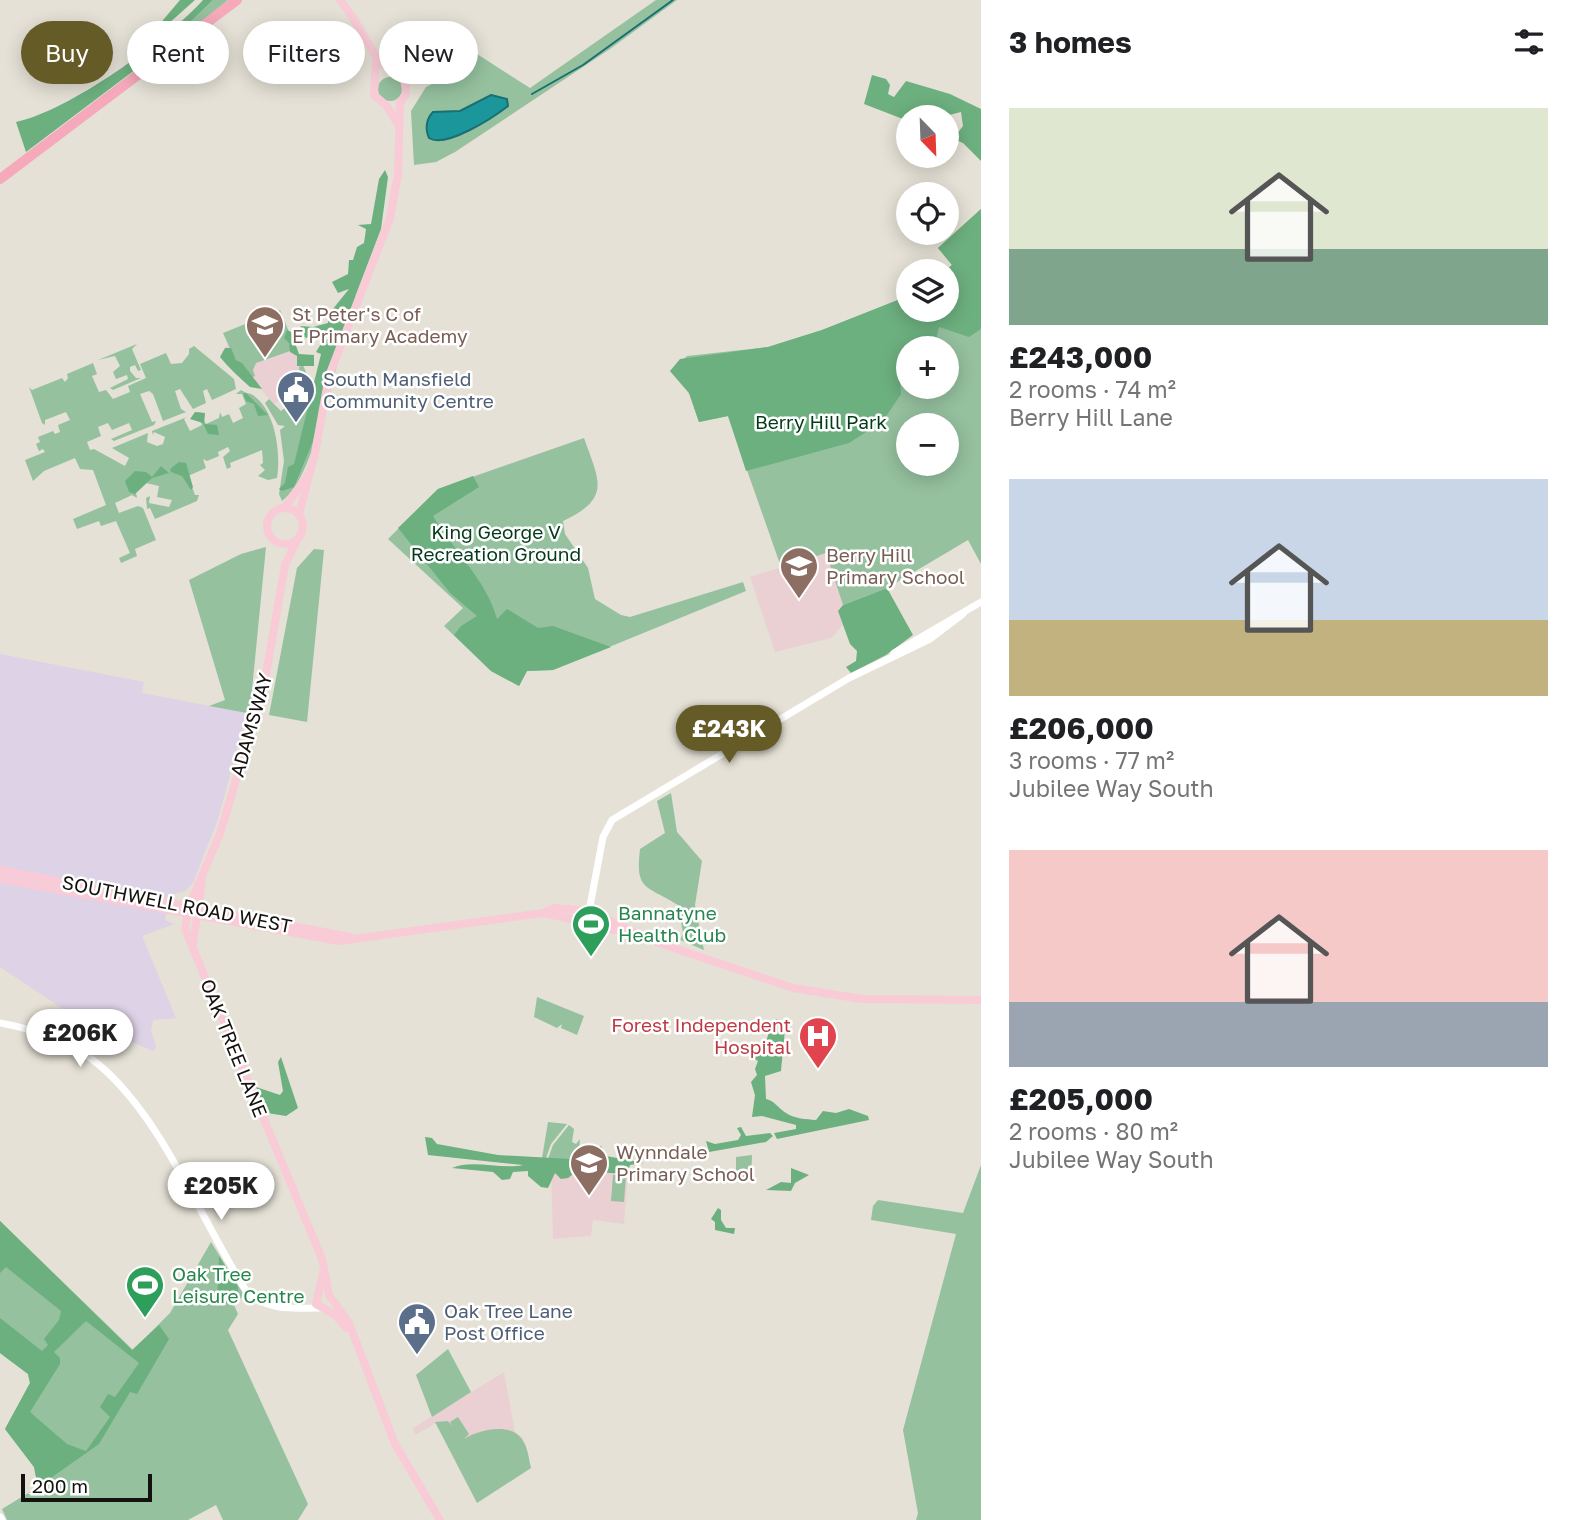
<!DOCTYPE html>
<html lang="en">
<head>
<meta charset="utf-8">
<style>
	:root { --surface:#fff; --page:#f2f2f2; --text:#202124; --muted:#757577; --accent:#655b27 }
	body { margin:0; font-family:"Golos Text",sans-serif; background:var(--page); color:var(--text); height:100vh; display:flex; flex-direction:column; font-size:26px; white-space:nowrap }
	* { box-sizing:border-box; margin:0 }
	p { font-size:23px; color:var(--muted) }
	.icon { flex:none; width:38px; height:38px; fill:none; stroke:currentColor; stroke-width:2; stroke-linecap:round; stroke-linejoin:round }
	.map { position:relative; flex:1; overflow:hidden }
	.sheet { display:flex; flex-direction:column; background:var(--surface); width:595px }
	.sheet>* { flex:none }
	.guide { position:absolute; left:21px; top:21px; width:665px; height:63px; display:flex; gap:14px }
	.needle { width:46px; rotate:157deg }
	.buttons { position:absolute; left:896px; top:105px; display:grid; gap:14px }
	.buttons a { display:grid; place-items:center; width:63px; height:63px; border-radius:50%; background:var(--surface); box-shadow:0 4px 18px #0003; font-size:35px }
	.scale { position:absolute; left:21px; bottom:18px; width:131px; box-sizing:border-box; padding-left:7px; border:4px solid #14120f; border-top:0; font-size:19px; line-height:24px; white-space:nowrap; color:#14120f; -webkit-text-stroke:5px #fff; paint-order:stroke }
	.price { position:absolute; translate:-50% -60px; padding:0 16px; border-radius:24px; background:#fff; color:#222; font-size:23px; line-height:46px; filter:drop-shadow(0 2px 4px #0008) }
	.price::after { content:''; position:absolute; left:50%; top:42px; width:21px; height:16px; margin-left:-10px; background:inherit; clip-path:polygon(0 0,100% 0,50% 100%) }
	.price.active { background:var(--accent); color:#fff }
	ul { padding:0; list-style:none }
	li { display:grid; align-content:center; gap:14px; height:371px; padding:0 28px }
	li span { display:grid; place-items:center; height:217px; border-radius:0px; color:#555 }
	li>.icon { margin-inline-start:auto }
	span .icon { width:126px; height:126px; fill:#fffc; stroke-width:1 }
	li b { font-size:30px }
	h2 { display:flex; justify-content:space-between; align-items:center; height:84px; padding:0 28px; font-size:30px }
	.pill { padding:0 24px; border-radius:32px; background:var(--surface); box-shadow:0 4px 18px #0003; font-size:24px; line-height:63px }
	.pill.active { background:var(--accent); color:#fff }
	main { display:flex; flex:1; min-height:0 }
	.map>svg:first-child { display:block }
	.industrial { fill:#ded2e6 }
	.education { fill:#ead0d3 }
	.green { fill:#95c19f; fill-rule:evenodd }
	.forest { fill:#6db07f; fill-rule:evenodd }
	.water { fill:#1b979c; stroke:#196f72; stroke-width:2 }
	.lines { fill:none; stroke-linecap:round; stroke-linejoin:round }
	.stream { stroke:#196f72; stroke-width:2 }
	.secondary { stroke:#fff; stroke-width:7 }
	.primary { stroke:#f9cbd6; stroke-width:8 }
	.highway { stroke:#f5a9ba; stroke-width:10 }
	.labels { text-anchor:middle; stroke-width:5; stroke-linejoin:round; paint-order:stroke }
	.education-label { font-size:19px; fill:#785e54; stroke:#fff; text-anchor:start }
	.service-label { font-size:19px; fill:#4e5e75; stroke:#fff; text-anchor:start }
	.park-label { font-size:19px; fill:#043a1a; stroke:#fff }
	.street-label { font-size:19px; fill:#14120f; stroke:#fff }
	.leisure-label { font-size:19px; fill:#27864d; stroke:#fff; text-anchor:start }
	.health-label { font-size:19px; fill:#be3a42; stroke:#fff; text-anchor:end }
</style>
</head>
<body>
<main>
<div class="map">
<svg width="981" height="1520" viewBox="0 0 981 1520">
	<rect width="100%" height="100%" fill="#e5e1d6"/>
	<path class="industrial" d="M0 654 144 682 142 693 247 713 218 819 193 883 185 891 170 895 165 920 174 924 142 936 176 1018 153 1020 151 1031 156 1046 153 1051 83 1022 0 967Z"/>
	<g class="education">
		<path d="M280 310 312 388 299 403 295 394 273 404 250 376 222 352 228 344 223 333Z"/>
		<path d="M826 553 843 605 838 611 843 625 831 638 775 652 750 577Z"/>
		<path d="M551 1169 626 1174 628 1171 624 1224 593 1220 591 1236 553 1239Z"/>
		<path d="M504 1372 515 1433 523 1438 531 1468 477 1503 436 1423 415 1435 413 1428Z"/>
	</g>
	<g class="green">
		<path d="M213 0H228L163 53 160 51Z"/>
		<path d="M656 0H677L610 49 455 152 436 162 414 165 411 111 426 87 442 79 455 66 463 45 530 88Z"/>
		<circle cx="390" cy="89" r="12"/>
		<path d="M981 209V564L968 540 887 588 843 605 826 553 781 567 728 416 699 422 689 393 670 371 687 356 768 347 822 330 908 296V310H947L945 271 952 265 938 248ZM908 348H947V387H908ZM908 425H947V464H908Z"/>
		<path d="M351 295 357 297C338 344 318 476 282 501L279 494 284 461 280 430 285 426 278 425 265 403 269 399 281 411 287 406 285 401 303 396 299 367 303 365 312 387Z"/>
		<path d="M280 310 296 349 256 363 253 370 255 376 251 378 234 357 223 333Z"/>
		<path d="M137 344 132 349 141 370 138 371 135 365 130 367V371L136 378H141L113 390 110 388 128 379 127 375 116 379 113 372 120 366 115 356 98 360Z"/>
		<path d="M194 346 234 379 236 389 212 400 207 389 203 391 206 403 193 409 180 389 175 391 181 409 186 412 163 421 153 394 149 391 140 394 152 422 156 421 154 425 114 441 111 439 132 430 129 423 112 430 108 423 98 427 101 436 87 442 90 450 94 449 125 466 129 458 112 448 148 433 147 442 157 446 163 444 165 437 154 432 153 435 152 431 187 417 184 419 190 431 202 425 197 413 200 412 206 424 219 418 220 412 222 417 229 414 233 423 243 418 239 408 246 404 242 394H236L241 390C244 392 247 393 251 394 276 408 281 454 277 478L268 480 258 476 265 470 260 465 263 463 262 450 230 463 231 467 227 469 223 457 230 451 228 447 218 452 219 456 207 461 203 459 206 468 188 476 195 495H199L197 501 155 519 150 508 147 509 146 498 150 496 149 503 169 507 172 500 157 497 159 486 146 483 135 487 137 498 132 495 115 503 119 513 138 506 143 508 156 540 135 549 137 556 121 563 119 558 130 553 116 521 101 526 99 521 77 529 73 519 106 505 93 470 80 469 75 458 44 471 33 481 25 460 45 452 43 449 39 451 36 444 40 442 38 437 53 431 55 434 60 432 58 425 70 420 66 412 45 420V425L42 423 29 387 32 390 62 378 65 382 68 378 67 374 93 363 97 374 92 376 99 392 106 390 113 399 130 392 128 386 146 378 140 364 166 353 171 364 182 363 189 354V349Z"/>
		<path d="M584 438C599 481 612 498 563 521L565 534 588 568 595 599 621 615 630 617 743 582 746 591 553 670 527 671 519 686 491 671 444 626 463 608 388 539 438 489Z"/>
		<path d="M266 547 250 710 247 713 209 706 225 700 189 580 241 554Z"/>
		<path d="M314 549 324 550 307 722 269 715 297 568Z"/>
		<path d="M671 793 677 832 702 861 695 905 704 950 680 940 683 933 678 905C646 885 635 891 640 849L665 833 657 801Z"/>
		<path d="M537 997 584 1016 577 1035 561 1028 562 1024 557 1028 534 1017Z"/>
		<path d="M548 1122 567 1124 551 1144 546 1158H542Z"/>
		<path d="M569 1125 574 1129 572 1142 576 1144 580 1139 578 1160 548 1159 553 1145Z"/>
		<path d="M752 1155 751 1179 736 1177V1157Z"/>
		<path d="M981 1165V1520H916L918 1513 903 1430 956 1234 871 1220 873 1206 878 1200 963 1213Z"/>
		<path d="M613 1175 626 1176 624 1202 611 1201Z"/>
		<path d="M0 1221 133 1350 170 1313 211 1242 244 1295 234 1305 238 1314 228 1330 308 1504 298 1520H223L216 1505 188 1520H7L2 1509 38 1487 34 1467 5 1429 30 1383 28 1374 0 1353Z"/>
		<path d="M448 1349 471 1392 432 1417 416 1375Z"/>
		<path d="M458 1417 469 1434 464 1439C480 1429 513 1422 523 1441 528 1448 529 1460 531 1468L477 1503 435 1422 448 1421 452 1426 450 1422Z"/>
	</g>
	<g class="forest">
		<path d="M180 0H195L149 41 147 39Z"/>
		<path d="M203 0H213L160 51 26 152 16 122C69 111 166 41 203 0Z"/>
		<path d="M872 75 886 79 890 85 888 94 894 97 906 81 950 94 981 109V161L963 143 953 139 963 126 961 112 942 117H908V121L864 104Z"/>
		<path d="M385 170 388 177 381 229 328 368 314 439 294 487 282 491 279 489 285 483 288 467 294 464 321 354 316 352 322 342 330 338 324 330 312 331 307 338 298 335 301 326 313 327 328 323V315L349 289 338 293 332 282 348 274 349 260H353L357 247 364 243 366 229 358 225 371 224 379 179Z"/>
		<path d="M981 209V329L969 337 939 327 934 348H908V374L900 378 901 394 883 421 849 443 746 471 728 416 699 422 689 393 670 371 680 359 768 347 822 330 908 296V310H947L945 271 952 265 938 248Z"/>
		<path d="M287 330 291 332 299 354 314 355V366H297V356L290 352 289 343 284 338Z"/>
		<path d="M225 348H231L236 360 242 363 262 389 250 387C240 378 228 367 220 357Z"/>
		<path d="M246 393 268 415 258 416 254 404 246 401 243 394Z"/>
		<path d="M195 412 205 413 204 424 217 425 219 435 208 434 203 423 190 419Z"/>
		<path d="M179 462 186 463 193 487 191 490 182 476 171 472 170 469Z"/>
		<path d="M161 466 169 473 152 478 135 494 129 492 125 481 135 471 146 472 152 477Z"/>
		<path d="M473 476 479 487 433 516C453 550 487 581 497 619L507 609 538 628 553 626 611 647 553 670 527 671 519 686 491 671 454 635 461 626 477 616 450 593 398 528 438 489Z"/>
		<path d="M887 588 913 635 886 655 851 673 846 667 856 661 857 651 850 644 838 611 843 605Z"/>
		<path d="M777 1019 784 1022C786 1034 782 1057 781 1071L765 1076 766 1099C775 1101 778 1108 786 1113 795 1119 806 1119 816 1120L823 1111 836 1113 849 1109 868 1116 869 1120 777 1139 774 1133 796 1129V1125L762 1116 752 1117 755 1095 751 1082 757 1075 755 1069 758 1061 747 1054 763 1053 772 1021Z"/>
		<path d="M281 1057 298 1108 286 1116 267 1113 256 1087 280 1095 283 1091 278 1062Z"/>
		<path d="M741 1127 746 1136 770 1133 773 1136 766 1142 709 1152 706 1141 715 1144 738 1140 741 1135 737 1128Z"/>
		<path d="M425 1137 432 1138 437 1144 498 1155 589 1160 594 1149 601 1146 606 1156 644 1163 630 1165 627 1174 577 1171 568 1178 561 1179 555 1173 548 1188 541 1187 528 1176V1171L513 1172 510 1179 502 1180 493 1172 452 1168C472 1159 502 1170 523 1165L428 1155Z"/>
		<path d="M791 1168 809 1175 795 1183 791 1191 766 1190 781 1182 791 1183Z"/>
		<path d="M718 1208 721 1210V1220L726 1228H735L734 1234 715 1230V1222L711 1219Z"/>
		<path d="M0 1221 132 1350 159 1325 169 1339 137 1394 130 1392 99 1444 38 1487 34 1467 5 1429 30 1383 28 1374 0 1353V1318L42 1351 48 1345 44 1339 59 1320 61 1311 6 1267 0 1273ZM86 1321 139 1363 115 1397 108 1394 100 1407 110 1417 86 1451 67 1444 30 1412 60 1364V1358L54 1352Z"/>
		<path d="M219 1256 238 1287V1293L226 1304 217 1303Z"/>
	</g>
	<path class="water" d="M491 95 507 99 508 106C494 117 445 149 429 138 425 129 426 119 433 112L460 111Z"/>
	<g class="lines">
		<path class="stream" d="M532 94 583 65 673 0"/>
		<g class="secondary">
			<path d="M894 653 981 602"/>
			<path d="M587 922 603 837 612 820 849 678 930 639 963 614"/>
			<path d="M0 1023C34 1029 72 1042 98 1064 163 1118 201 1221 247 1292 271 1312 292 1308 320 1308"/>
			<path d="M0 1517 2 1520"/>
		</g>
		<g class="primary">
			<path d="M376 56 374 95 387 106 397 123"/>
			<circle cx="285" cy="526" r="18"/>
			<path d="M284 508 308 475"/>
			<path d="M299 514 315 453 329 376 390 218 398 174 400 103 406 94 405 81C396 71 384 69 376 56 364 37 355 18 340 0"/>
			<path d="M297 540 285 565 264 686 220 834 189 906 185 929 322 1259 329 1295 349 1323 395 1444 440 1520"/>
			<path d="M0 870 350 937"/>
			<path d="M0 879 339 941 543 913 554 908 590 911 653 941 793 988 862 999 981 1000"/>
			<path d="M543 913 587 922 612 930H625"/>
			<path d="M193 943 202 881"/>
			<path d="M324 1269 316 1304 335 1315 347 1328"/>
		</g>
		<path class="highway" d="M0 179 237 0"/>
	</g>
	<defs>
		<symbol id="school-pin" viewBox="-11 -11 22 30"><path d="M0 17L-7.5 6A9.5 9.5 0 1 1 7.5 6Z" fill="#8d6e63" stroke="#fff"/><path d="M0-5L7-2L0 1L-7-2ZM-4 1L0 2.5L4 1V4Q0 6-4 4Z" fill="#fff"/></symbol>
		<symbol id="civic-pin" viewBox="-11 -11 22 30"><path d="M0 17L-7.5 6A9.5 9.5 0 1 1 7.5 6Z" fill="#5c6f8a" stroke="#fff"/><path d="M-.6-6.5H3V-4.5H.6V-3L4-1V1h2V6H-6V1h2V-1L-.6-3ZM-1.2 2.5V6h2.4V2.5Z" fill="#fff"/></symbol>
		<symbol id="stadium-pin" viewBox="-11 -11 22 30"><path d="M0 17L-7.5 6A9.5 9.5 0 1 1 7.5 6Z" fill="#2e9e5b" stroke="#fff"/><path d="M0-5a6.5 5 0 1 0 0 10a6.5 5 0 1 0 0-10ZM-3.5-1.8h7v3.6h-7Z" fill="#fff"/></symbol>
		<symbol id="hospital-pin" viewBox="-11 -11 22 30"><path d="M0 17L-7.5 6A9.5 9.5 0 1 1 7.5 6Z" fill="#e0444e" stroke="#fff"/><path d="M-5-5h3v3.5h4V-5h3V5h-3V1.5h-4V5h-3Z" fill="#fff"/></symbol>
	</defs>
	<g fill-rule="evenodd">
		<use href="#school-pin" x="243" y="303" width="44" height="60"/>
		<use href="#civic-pin" x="274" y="368" width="44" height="60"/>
		<use href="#school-pin" x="777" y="544" width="44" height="60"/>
		<use href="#stadium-pin" x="569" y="902" width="44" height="60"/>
		<use href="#hospital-pin" x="796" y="1014" width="44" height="60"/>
		<use href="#school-pin" x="567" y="1141" width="44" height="60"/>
		<use href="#stadium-pin" x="123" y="1263" width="44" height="60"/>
		<use href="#civic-pin" x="395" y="1300" width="44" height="60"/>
	</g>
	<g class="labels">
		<g class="education-label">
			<text x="292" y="321">St Peter's C of<tspan x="292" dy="22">E Primary Academy</tspan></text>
			<text x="826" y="562">Berry Hill<tspan x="826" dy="22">Primary School</tspan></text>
			<text x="616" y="1159">Wynndale<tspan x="616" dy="22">Primary School</tspan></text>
		</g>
		<g class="service-label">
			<text x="323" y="386">South Mansfield<tspan x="323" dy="22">Community Centre</tspan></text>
			<text x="444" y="1318">Oak Tree Lane<tspan x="444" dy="22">Post Office</tspan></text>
		</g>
		<g class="park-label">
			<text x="821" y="429">Berry Hill Park</text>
			<text x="496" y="539">King George V<tspan x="496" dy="22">Recreation Ground</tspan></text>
		</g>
		<g class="street-label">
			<text transform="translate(251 725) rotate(-74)" y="7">ADAMSWAY</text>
			<text transform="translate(177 904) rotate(11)" y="7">SOUTHWELL ROAD WEST</text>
			<text transform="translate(234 1048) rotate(68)" y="7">OAK TREE LANE</text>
		</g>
		<g class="leisure-label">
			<text x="618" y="920">Bannatyne<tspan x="618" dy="22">Health Club</tspan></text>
			<text x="172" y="1281">Oak Tree<tspan x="172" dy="22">Leisure Centre</tspan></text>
		</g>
		<g class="health-label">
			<text x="791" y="1032">Forest Independent<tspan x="791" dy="22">Hospital</tspan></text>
		</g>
	</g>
</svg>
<div class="buttons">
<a><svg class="needle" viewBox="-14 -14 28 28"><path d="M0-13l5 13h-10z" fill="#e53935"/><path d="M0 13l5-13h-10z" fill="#757577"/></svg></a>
<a><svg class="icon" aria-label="locate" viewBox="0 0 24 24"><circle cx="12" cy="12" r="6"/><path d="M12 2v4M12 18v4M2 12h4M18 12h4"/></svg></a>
<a><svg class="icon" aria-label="layers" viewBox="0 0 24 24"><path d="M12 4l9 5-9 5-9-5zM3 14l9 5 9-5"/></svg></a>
<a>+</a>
<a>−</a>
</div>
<div class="scale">200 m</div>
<b class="price active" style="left:729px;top:765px">£243K</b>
<b class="price" style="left:80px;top:1069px">£206K</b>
<b class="price" style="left:221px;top:1222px">£205K</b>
<div class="guide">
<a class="pill active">Buy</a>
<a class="pill">Rent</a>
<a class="pill">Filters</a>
<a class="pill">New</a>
</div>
</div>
<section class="sheet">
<h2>3 homes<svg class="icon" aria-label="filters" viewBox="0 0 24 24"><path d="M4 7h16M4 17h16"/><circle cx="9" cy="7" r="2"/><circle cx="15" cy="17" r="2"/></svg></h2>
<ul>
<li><span style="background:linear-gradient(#dfe7d0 65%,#7fa58c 0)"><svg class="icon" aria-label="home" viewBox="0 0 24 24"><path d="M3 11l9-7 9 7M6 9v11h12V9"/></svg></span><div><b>£243,000</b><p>2 rooms · 74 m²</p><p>Berry Hill Lane</p></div></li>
<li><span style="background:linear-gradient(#c9d6e8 65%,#c2b280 0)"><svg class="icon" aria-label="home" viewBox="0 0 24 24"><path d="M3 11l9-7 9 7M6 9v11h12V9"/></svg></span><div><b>£206,000</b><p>3 rooms · 77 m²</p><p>Jubilee Way South</p></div></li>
<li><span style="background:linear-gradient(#f6c9c9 70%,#9aa5b1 0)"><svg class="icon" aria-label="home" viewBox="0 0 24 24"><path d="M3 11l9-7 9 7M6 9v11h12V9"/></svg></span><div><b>£205,000</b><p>2 rooms · 80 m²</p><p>Jubilee Way South</p></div></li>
</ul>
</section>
</main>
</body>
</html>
